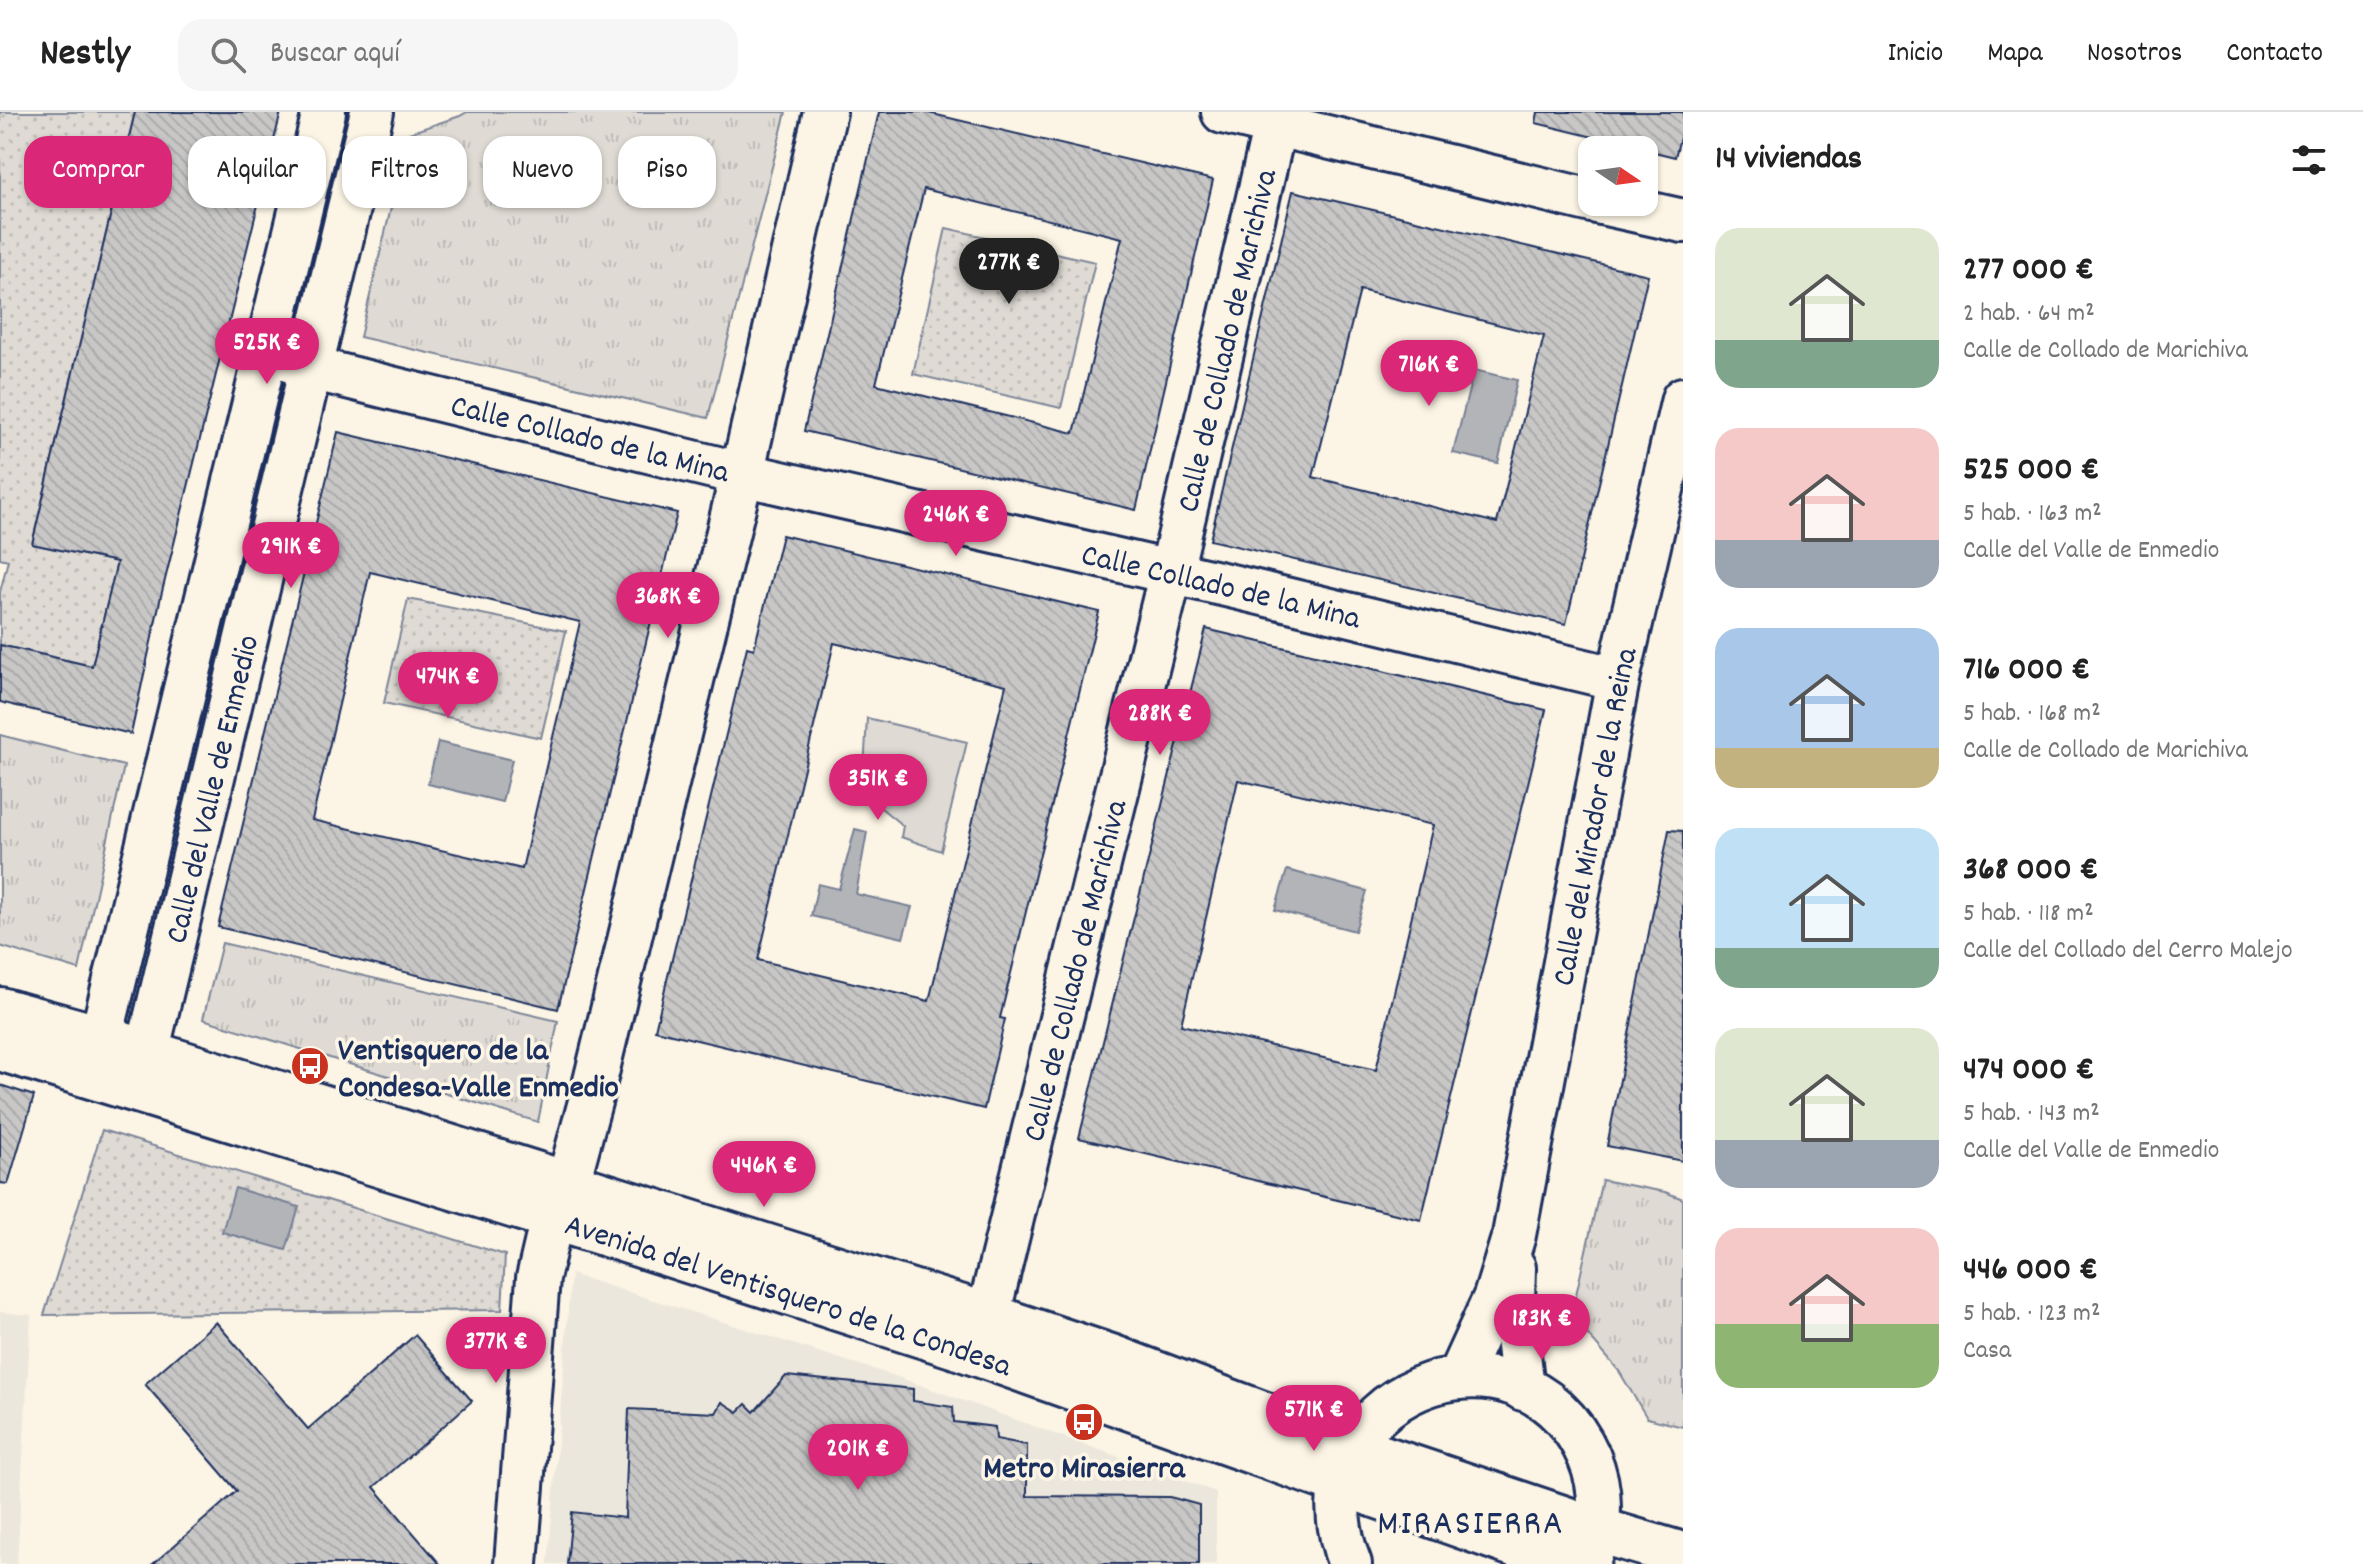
<!DOCTYPE html>
<html lang="es">
<head>
<meta charset="utf-8">
<style>
	:root { --surface:#fff; --page:#f6f6f6; --text:#222; --muted:#767676; --line:#e0e0e0; --accent:#db2777 }
	body { margin:0; font-family:Dekko,sans-serif; background:var(--page); color:var(--text); height:100vh; display:flex; flex-direction:column; font-size:30px; white-space:nowrap }
	* { box-sizing:border-box; margin:0 }
	p { font-size:26px; color:var(--muted) }
	.icon { flex:none; width:44px; height:44px; fill:none; stroke:currentColor; stroke-width:2; stroke-linecap:round; stroke-linejoin:round }
	.map { position:relative; flex:1; overflow:hidden }
	.panel { display:flex; flex-direction:column; background:var(--surface); width:680px }
	.panel>* { flex:none }
	.guide { position:absolute; left:24px; top:24px; width:760px; height:72px; display:flex; gap:16px }
	.needle { width:52px; rotate:103deg }
	.buttons { position:absolute; left:1578px; top:24px; display:grid; gap:16px }
	.buttons a { display:grid; place-items:center; width:80px; height:80px; border-radius:16px; background:var(--surface); box-shadow:0 2px 6px #0004; font-size:40px }
	.price { position:absolute; translate:-50% -68px; padding:0 18px; border-radius:28px; background:var(--accent); color:#fff; font-size:26px; line-height:52px; filter:drop-shadow(0 2px 4px #0008) }
	.price::after { content:''; position:absolute; left:50%; top:48px; width:24px; height:18px; margin-left:-12px; background:inherit; clip-path:polygon(0 0,100% 0,50% 100%) }
	.price.selected { background:#222; color:#fff }
	ul { padding:0; list-style:none }
	li { display:flex; align-items:center; gap:24px; height:200px; padding:0 32px }
	li span { display:grid; place-items:center; flex:none; width:224px; height:160px; border-radius:24px; color:#555 }
	li>.icon { margin-inline-start:auto }
	span .icon { width:96px; height:96px; fill:#fffc; stroke-width:1 }
	li b { font-size:34px }
	h2 { display:flex; justify-content:space-between; align-items:center; height:96px; padding:0 32px; font-size:34px }
	.chip { padding:0 28px; border-radius:24px; background:var(--surface); box-shadow:0 2px 6px #0004; font-size:28px; line-height:72px }
	.chip.selected { background:var(--accent); color:#fff }
	header { display:flex; align-items:center; gap:48px; box-sizing:border-box; height:112px; padding:0 40px; background:var(--surface); border-bottom:2px solid var(--line) }
	header strong { font-size:38px }
	nav { display:flex; gap:44px; margin-inline-start:auto; font-size:28px }
	.search { width:560px; height:72px; background:var(--page); display:flex; align-items:center; gap:20px; box-sizing:border-box; padding:0 28px; border-radius:24px; color:var(--muted); font-size:30px }
	main { display:flex; flex:1; min-height:0 }
	.map>svg:first-child { display:block }
	.built { fill:#ece7dc }
	.grass { fill:#dfdbd4; stroke:#7d8599; stroke-width:2 }
	.park { fill:url(#park-tufts); stroke:#7d8599; stroke-width:2 }
	.garden { fill:url(#garden-dots); stroke:#7d8599; stroke-width:2 }
	.water { fill:#b2b4b8; stroke:#767f94; stroke-width:2 }
	.building { fill:url(#building-back-hatch); stroke:#1b2f5e; stroke-width:2; fill-rule:evenodd }
	.lines { fill:none; stroke-linecap:round; stroke-linejoin:round }
	.minor-casing { stroke:#1b2f5e; stroke-width:48 }
	.secondary-casing { stroke:#1b2f5e; stroke-width:50 }
	.minor { stroke:#fcf5e5; stroke-width:42 }
	.secondary { stroke:#fcf5e5; stroke-width:44 }
	.labels { text-anchor:middle; stroke-width:7; stroke-linejoin:round; paint-order:stroke }
	.street-label { font-size:32px; fill:#1b2f5e; stroke:#fcf5e5 }
	.poi-label { font-size:32px; font-weight:bold; fill:#1b2f5e; stroke:#fcf5e5; text-anchor:start }
	.quarter-label { font-size:36px; letter-spacing:2px; fill:#1b2f5e; stroke:#fcf5e5 }
</style>
</head>
<body>
<header>
<strong>Nestly</strong>
<div class="search"><svg class="icon" aria-label="search" viewBox="0 0 24 24"><circle cx="10" cy="10" r="6"/><path d="M15 15l6 6"/></svg>Buscar aquí</div>
<nav><a>Inicio</a><a>Mapa</a><a>Nosotros</a><a>Contacto</a></nav>
</header>
<main>
<div class="map">
<svg width="1683" height="1452" viewBox="0 0 1683 1452">
	<defs>
		<pattern id="park-tufts" width="24" height="20" patternUnits="userSpaceOnUse" patternTransform="scale(2)"><rect width="24" height="20" fill="#dfdbd4"/><path d="M3 7l-1-3M5 7V3M7 7l1-3M15 17l-1-3M17 17v-4M19 17l1-3" fill="none" stroke="#bfbcb8"/></pattern>
		<pattern id="garden-dots" width="8" height="8" patternUnits="userSpaceOnUse" patternTransform="scale(2)"><rect width="8" height="8" fill="#dfdbd4"/><path d="M2 2h.1M6 6h.1" fill="none" stroke="#bfbcb8" stroke-width="1.8" stroke-linecap="round"/></pattern>
		<pattern id="building-back-hatch" width="6" height="6" patternUnits="userSpaceOnUse" patternTransform="scale(2)"><rect width="6" height="6" fill="#c8c7c6"/><path d="M-1 5l2 2M0 0l6 6M5-1l2 2" fill="none" stroke="#ababac"/></pattern>
	</defs>
	<rect width="100%" height="100%" fill="#fcf5e5"/>
	<filter id="ink" filterUnits="userSpaceOnUse"><feTurbulence type="fractalNoise" baseFrequency=".0125" numOctaves="2"/><feDisplacementMap in="SourceGraphic" scale="16" xChannelSelector="R" yChannelSelector="G"/><feConvolveMatrix kernelMatrix="1 2 1 2 8 2 1 2 1" color-interpolation-filters="sRGB"/></filter>
	<g filter="url(#ink)">
		<g class="built">
			<path d="M571 1162 898 1265 1216 1380V1452H548Z"/>
			<path d="M0 1200 31 1203 17 1452H0Z"/>
		</g>
		<g class="grass">
			<path d="M340 0H359L303 233 290 225Z"/>
			<path d="M271 263 290 273 142 904 128 899Z"/>
			<path d="M867 606 967 630 941 739 901 725 903 714 881 696 863 675Z"/>
		</g>
		<g class="park">
			<path d="M467 0H786L708 306 360 225 409 21 460 4Z"/>
			<path d="M0 623 124 654 79 858 0 834Z"/>
			<path d="M222 831 558 909 538 1010 203 907Z"/>
			<path d="M1602 1068 1665 1080 1683 1087V1315L1647 1306 1619 1259 1575 1208 1573 1196Z"/>
		</g>
		<g class="garden">
			<path d="M0 0H139L134 4 32 432 117 450 92 554 0 533V480L8 448 0 446Z"/>
			<path d="M946 116 1095 150 1061 296 913 262Z"/>
			<path d="M408 487 566 519 541 626 384 591Z"/>
			<path d="M102 1018 505 1143 502 1198 44 1203Z"/>
		</g>
		<g class="water">
			<path d="M1474 258 1517 268 1498 351 1453 341Z"/>
			<path d="M438 630 512 648 502 690 428 672Z"/>
			<path d="M855 717 867 720 856 782 912 795 903 826 811 804 818 772 839 777Z"/>
			<path d="M1287 758 1367 779 1355 819 1275 798Z"/>
			<path d="M235 1076 299 1095 286 1138 222 1120Z"/>
		</g>
		<g class="building">
			<path d="M135 0H281L161 484 131 622 0 590V533L92 554 117 450 32 432Z"/>
			<path d="M879 0H924L1213 68 1136 398 804 319ZM924 77 1122 126 1074 321 876 272Z"/>
			<path d="M1538 0H1683V14L1675 45 1536 11Z"/>
			<path d="M1293 79 1648 163 1566 512 1210 428ZM1360 178 1544 224 1497 411 1313 365Z"/>
			<path d="M338 320 677 401 558 897 218 815ZM370 460 580 510 522 757 312 708Z"/>
			<path d="M782 423 1099 500 1000 906 1005 907 984 997 655 918 747 535 754 537ZM834 531 1006 573 929 889 758 848Z"/>
			<path d="M1206 517 1546 598 1421 1108 1079 1026ZM1238 668 1433 713 1376 958 1181 913Z"/>
			<path d="M1669 718 1683 719V1049L1607 1034Z"/>
			<path d="M0 973 34 984 8 1072 0 1071Z"/>
			<path d="M216 1210 308 1317 415 1223 472 1289 374 1375 440 1452H153L237 1379 145 1272Z"/>
			<path d="M786 1264 913 1277V1289L953 1295 954 1310 995 1315 996 1327 1027 1333V1384L1170 1385 1199 1393V1452H567L572 1400 625 1406 629 1297 716 1301 722 1290 738 1300 746 1292 754 1300Z"/>
		</g>
		<g class="lines">
			<defs>
				<g id="minor">
					<path d="M1223 0 1592 89"/>
					<path d="M1597 90 1683 109"/>
					<path id="s1" d="M270 230 277 240 288 248 311 256 383 274 742 362 1235 475 1618 567"/>
					<path d="M101 960V926L324 0"/>
					<path id="s2" d="M129 970 147 941 372 0"/>
					<path d="M1514 1156 1513 1190 1523 1277"/>
					<path id="s3" d="M964 1229 980 1219 988 1204 1171 460 1278 0"/>
					<path id="s4" d="M1458 1266 1495 1185 1514 1123 1618 567 1683 287"/>
					<path d="M516 1452 538 1166 552 1106 568 1071 591 986 742 362 825 0"/>
					<path d="M1350 1452C1283 1284 1520 1188 1589 1345 1604 1380 1601 1418 1587 1452"/>
				</g>
				<g id="secondary">
					<path d="M0 898 101 926 988 1204 1111 1245 1353 1336 1598 1418 1683 1443"/>
					<path id="s5" d="M0 936 600 1120 956 1234 1570 1452"/>
				</g>
			</defs>
			<use href="#minor" class="minor-casing"/>
			<use href="#secondary" class="secondary-casing"/>
			<use href="#minor" class="minor"/>
			<use href="#secondary" class="secondary"/>
		</g>
	</g>
	<defs>
		<symbol id="bus-disc" viewBox="-11 -11 22 22"><circle r="9.5" fill="#c8321e" stroke="#fcf5e5"/><path d="M-5-6H5V4H4V6H2V4H-2V6H-4V4H-5ZM-3.5-4V0h7V-4ZM-3.5 1.2v1.5H-2V1.2ZM2 1.2v1.5H3.5V1.2Z" fill="#fff"/></symbol>
	</defs>
	<g fill-rule="evenodd">
		<use href="#bus-disc" x="288" y="932" width="44" height="44"/>
		<use href="#bus-disc" x="1062" y="1288" width="44" height="44"/>
	</g>
	<g class="labels">
		<g class="street-label">
			<text dy="11" stroke="none"><textPath href="#s3" startOffset="1040">Calle de Collado de Marichiva</textPath></text>
			<text dy="11" stroke="none"><textPath href="#s1" startOffset="338">Calle Collado de la Mina</textPath></text>
			<text dy="11" stroke="none"><textPath href="#s1" startOffset="986">Calle Collado de la Mina</textPath></text>
			<text dy="11" stroke="none"><textPath href="#s2" startOffset="306">Calle del Valle de Enmedio</textPath></text>
			<text dy="11" stroke="none"><textPath href="#s4" startOffset="580">Calle del Mirador de la Reina</textPath></text>
			<text dy="11" stroke="none"><textPath href="#s3" startOffset="392">Calle de Collado de Marichiva</textPath></text>
			<text dy="11" stroke="none"><textPath href="#s5" startOffset="826">Avenida del Ventisquero de la Condesa</textPath></text>
		</g>
		<g class="poi-label">
			<text x="338" y="947">Ventisquero de la<tspan x="338" dy="37">Condesa-Valle Enmedio</tspan></text>
			<text x="1084" y="1365" text-anchor="middle">Metro Mirasierra</text>
		</g>
		<g class="quarter-label">
			<text x="1471" y="1421">MIRASIERRA</text>
		</g>
	</g>
</svg>
<div class="buttons">
<a><svg class="needle" viewBox="-14 -14 28 28"><path d="M0-13l5 13h-10z" fill="#e53935"/><path d="M0 13l5-13h-10z" fill="#767676"/></svg></a>
</div>
<b class="price selected" style="left:1009px;top:194px">277K €</b>
<b class="price" style="left:267px;top:274px">525K €</b>
<b class="price" style="left:1429px;top:296px">716K €</b>
<b class="price" style="left:956px;top:446px">246K €</b>
<b class="price" style="left:291px;top:478px">291K €</b>
<b class="price" style="left:668px;top:528px">368K €</b>
<b class="price" style="left:448px;top:608px">474K €</b>
<b class="price" style="left:1160px;top:645px">288K €</b>
<b class="price" style="left:878px;top:710px">351K €</b>
<b class="price" style="left:764px;top:1097px">446K €</b>
<b class="price" style="left:1542px;top:1250px">183K €</b>
<b class="price" style="left:496px;top:1273px">377K €</b>
<b class="price" style="left:1314px;top:1341px">571K €</b>
<b class="price" style="left:858px;top:1380px">201K €</b>
<div class="guide">
<a class="chip selected">Comprar</a>
<a class="chip">Alquilar</a>
<a class="chip">Filtros</a>
<a class="chip">Nuevo</a>
<a class="chip">Piso</a>
</div>
</div>
<section class="panel">
<h2>14 viviendas<svg class="icon" aria-label="filters" viewBox="0 0 24 24"><path d="M4 7h16M4 17h16"/><circle cx="9" cy="7" r="2"/><circle cx="15" cy="17" r="2"/></svg></h2>
<ul>
<li><span style="background:linear-gradient(#dfe7d0 70%,#7fa58c 0)"><svg class="icon" aria-label="home" viewBox="0 0 24 24"><path d="M3 11l9-7 9 7M6 9v11h12V9"/></svg></span><div><b>277 000 €</b><p>2 hab. · 64 m²</p><p>Calle de Collado de Marichiva</p></div></li>
<li><span style="background:linear-gradient(#f6c9c9 70%,#9aa5b1 0)"><svg class="icon" aria-label="home" viewBox="0 0 24 24"><path d="M3 11l9-7 9 7M6 9v11h12V9"/></svg></span><div><b>525 000 €</b><p>5 hab. · 163 m²</p><p>Calle del Valle de Enmedio</p></div></li>
<li><span style="background:linear-gradient(#a9c7e8 75%,#c2b280 0)"><svg class="icon" aria-label="home" viewBox="0 0 24 24"><path d="M3 11l9-7 9 7M6 9v11h12V9"/></svg></span><div><b>716 000 €</b><p>5 hab. · 168 m²</p><p>Calle de Collado de Marichiva</p></div></li>
<li><span style="background:linear-gradient(#bfe0f5 75%,#7fa58c 0)"><svg class="icon" aria-label="home" viewBox="0 0 24 24"><path d="M3 11l9-7 9 7M6 9v11h12V9"/></svg></span><div><b>368 000 €</b><p>5 hab. · 118 m²</p><p>Calle del Collado del Cerro Malejo</p></div></li>
<li><span style="background:linear-gradient(#dfe7d0 70%,#9aa5b1 0)"><svg class="icon" aria-label="home" viewBox="0 0 24 24"><path d="M3 11l9-7 9 7M6 9v11h12V9"/></svg></span><div><b>474 000 €</b><p>5 hab. · 143 m²</p><p>Calle del Valle de Enmedio</p></div></li>
<li><span style="background:linear-gradient(#f6c9c9 60%,#8fb573 0)"><svg class="icon" aria-label="home" viewBox="0 0 24 24"><path d="M3 11l9-7 9 7M6 9v11h12V9"/></svg></span><div><b>446 000 €</b><p>5 hab. · 123 m²</p><p>Casa</p></div></li>
</ul>
</section>
</main>
</body>
</html>
